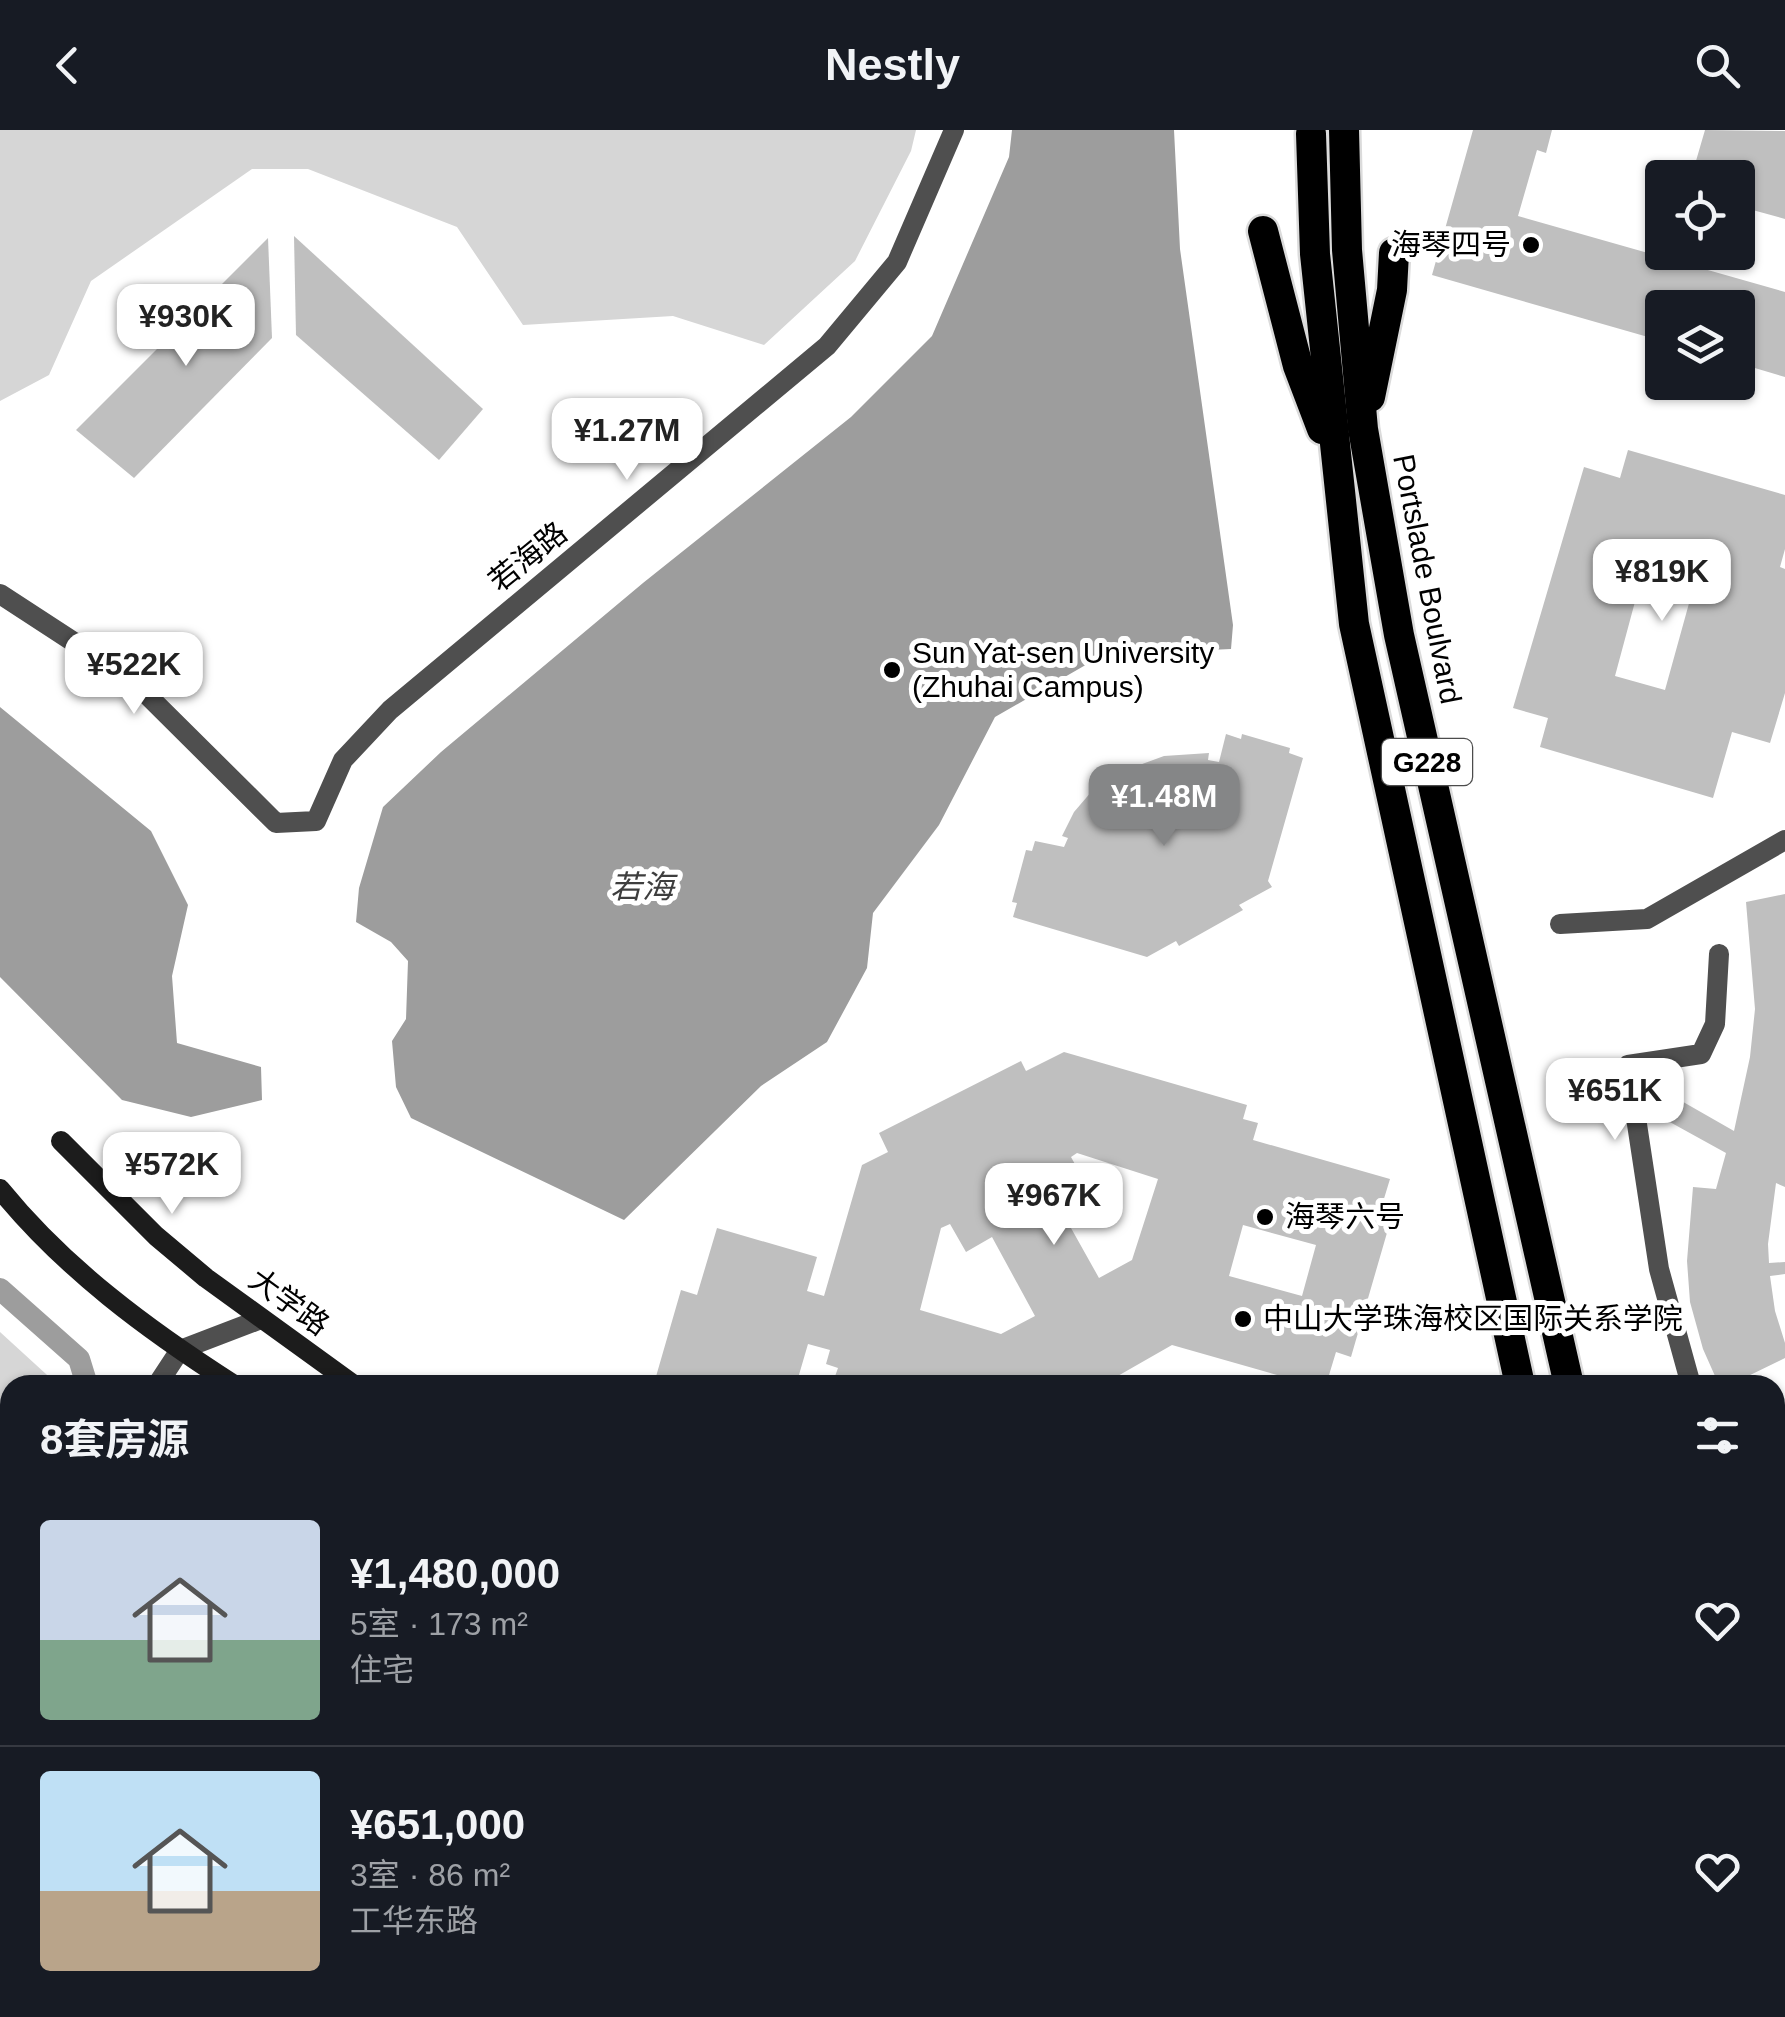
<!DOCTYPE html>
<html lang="zh">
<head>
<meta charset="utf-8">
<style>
	:root { --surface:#171b24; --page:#242831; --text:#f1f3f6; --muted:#9ea1a6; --line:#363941; --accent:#858687 }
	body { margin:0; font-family:Helvetica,"Noto Sans SC",sans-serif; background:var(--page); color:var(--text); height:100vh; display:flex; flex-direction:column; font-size:38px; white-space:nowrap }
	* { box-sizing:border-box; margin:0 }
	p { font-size:32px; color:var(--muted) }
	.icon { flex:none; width:55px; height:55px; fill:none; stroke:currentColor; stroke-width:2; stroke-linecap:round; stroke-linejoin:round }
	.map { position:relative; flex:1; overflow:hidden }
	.details { position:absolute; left:0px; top:1245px; width:1785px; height:642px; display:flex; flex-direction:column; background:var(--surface); border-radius:30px 30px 0 0; box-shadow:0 2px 8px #0004 }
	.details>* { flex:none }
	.tools { position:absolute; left:1645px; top:30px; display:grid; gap:20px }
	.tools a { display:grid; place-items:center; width:110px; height:110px; border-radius:10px; background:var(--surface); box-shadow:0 2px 8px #0004; font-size:50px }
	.price { position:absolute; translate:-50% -85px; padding:0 22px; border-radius:20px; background:#fff; color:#222; font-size:32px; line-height:65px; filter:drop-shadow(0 2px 5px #0008) }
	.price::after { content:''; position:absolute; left:50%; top:60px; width:30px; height:22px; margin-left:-15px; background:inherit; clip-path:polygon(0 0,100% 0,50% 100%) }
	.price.current { background:var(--accent); color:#fff }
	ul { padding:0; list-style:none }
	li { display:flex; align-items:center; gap:30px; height:250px; padding:0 40px }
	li+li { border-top:2px solid var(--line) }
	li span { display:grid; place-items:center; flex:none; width:280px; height:200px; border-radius:10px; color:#555 }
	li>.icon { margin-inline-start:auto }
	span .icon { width:120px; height:120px; fill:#fffc; stroke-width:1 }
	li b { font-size:42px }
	h2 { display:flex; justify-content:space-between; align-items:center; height:120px; padding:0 40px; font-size:42px }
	header { display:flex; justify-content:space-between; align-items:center; height:130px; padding:0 40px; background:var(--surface); font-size:45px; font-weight:700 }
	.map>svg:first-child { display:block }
	.green { fill:#d6d6d6 }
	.water { fill:#9d9d9d }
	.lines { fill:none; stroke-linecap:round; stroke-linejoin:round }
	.canal { stroke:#9d9d9d; stroke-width:22 }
	.building { fill:#bfbfbf; fill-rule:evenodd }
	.highway-casing { stroke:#dbdbdb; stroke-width:35 }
	.street { stroke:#4f4f4f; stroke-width:20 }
	.secondary { stroke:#1c1c1c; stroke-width:20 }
	.highway { stroke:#000; stroke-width:30 }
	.poi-dot { fill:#000; stroke:#fff; stroke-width:4 }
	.labels { text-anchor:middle; stroke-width:10; stroke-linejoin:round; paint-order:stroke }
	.shield { fill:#fff; stroke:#4c4c4c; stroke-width:2.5 }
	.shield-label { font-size:28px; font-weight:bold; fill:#000 }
	.poi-label { font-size:30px; fill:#000; stroke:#fff; text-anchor:start }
	.street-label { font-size:30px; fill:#000; stroke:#fff }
	.water-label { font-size:32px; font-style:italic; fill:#3e3e3e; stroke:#fff }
</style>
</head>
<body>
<header><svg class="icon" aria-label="back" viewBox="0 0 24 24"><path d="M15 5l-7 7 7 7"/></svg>Nestly<svg class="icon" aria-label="search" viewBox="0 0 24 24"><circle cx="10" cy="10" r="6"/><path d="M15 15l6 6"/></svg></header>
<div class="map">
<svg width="1785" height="1887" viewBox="0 0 1785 1887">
	<rect width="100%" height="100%" fill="#fff"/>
	<g class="green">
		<path d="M0 0H916L911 21 855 131 764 215 673 186 523 195 457 97 308 39H252L91 151 49 245 0 271Z"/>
		<path d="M0 1202 58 1255H10V1401L0 1414Z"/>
		<path d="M1775 1625 1785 1627V1887H1775L1773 1878Z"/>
	</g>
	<g class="water">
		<path d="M1012 0H1174L1180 119 1233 495 1231 519 1103 525 995 587 939 695 873 783 867 838 827 912 761 956 624 1090 411 988 396 957 392 911 406 889 408 831 391 812 356 792 359 758 383 677 441 622 643 453 851 287 932 206 1009 27Z"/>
		<path d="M0 577 151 701 188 775 172 846 177 913 261 937 262 970 191 987 122 970 0 847Z"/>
	</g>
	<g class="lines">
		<g class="canal">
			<path d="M0 1159 79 1229 87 1255"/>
			<path d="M0 1460 10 1445"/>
			<path d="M0 1623 10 1627"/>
		</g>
	</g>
	<g class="building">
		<path d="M1473 0H1552L1546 23 1537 20 1518 86 1785 162V247L1738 233V178H1662V211L1432 145Z"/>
		<path d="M1705 0 1785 1V89L1738 76V48H1691Z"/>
		<path d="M294 106 483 279 439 330 296 205Z"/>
		<path d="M268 108 272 208 134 348 76 300Z"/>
		<path d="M1628 320 1785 365V419L1780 437 1785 439V563L1770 613 1732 602 1713 668 1540 617 1548 588 1513 578 1584 337 1620 348ZM1650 416 1701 430 1665 560 1615 546Z"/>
		<path d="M1226 604 1241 609 1242 604 1290 618 1289 623 1303 628 1268 751 1272 757 1239 775 1243 780 1179 816 1176 811 1147 827 1013 787 1017 773 1012 772 1026 720 1032 721 1035 711 1064 717 1068 708 1062 706 1074 682 1092 661 1115 644 1164 626 1209 623 1208 630 1219 632Z"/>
		<path d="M1785 764V1057L1776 1053 1768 1114 1769 1133 1785 1132V1144L1770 1146 1775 1181 1785 1213V1228L1744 1248 1742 1245 1719 1255 1703 1219 1690 1172 1687 1131 1693 1057 1716 1059 1726 1023 1668 991 1678 969 1734 1001 1750 927 1755 879 1746 772Z"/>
		<path d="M1064 922 1247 975 1243 989 1258 993 1253 1010 1390 1049 1379 1085 1391 1089 1351 1227 1336 1222 1326 1255H1312L1172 1215 1102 1255H844L833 1252 838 1238 826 1234 830 1220 808 1214 796 1255H672L655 1250 681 1160 697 1165 717 1098 817 1127 807 1161 824 1166 862 1035 888 1022 879 1003 1021 931 1026 941ZM1077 1023 1158 1049 1132 1130 1099 1148 1057 1073 1087 1056 1071 1027ZM950 1094 966 1122 992 1107 1035 1186 1001 1204 920 1180 941 1098ZM1243 1095 1316 1115 1302 1166 1229 1146Z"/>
	</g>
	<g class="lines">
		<defs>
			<g id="highway">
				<path d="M1344 0 1347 120 1363 299 1399 505 1569 1255"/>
				<path d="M1311 4 1315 124 1354 494 1520 1255"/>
				<path d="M1263 101 1298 236 1322 299"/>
				<path d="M1370 267 1392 160 1394 123"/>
				<path d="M1658 1878 1660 1887"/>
				<path d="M1710 1878 1712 1887"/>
			</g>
		</defs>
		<use href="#highway" class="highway-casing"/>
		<g class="street">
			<path d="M0 464 132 550 276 693 316 691 343 630 390 580 827 216 897 132 954 0"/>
			<path d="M1560 794 1647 789 1785 710"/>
			<path d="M157 1255 180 1220 261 1189"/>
			<path d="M1691 1255 1659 1139 1628 935 1701 924 1715 894 1719 824"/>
			<path d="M1775 1312 1785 1308"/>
			<path d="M0 1517H10"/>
			<path d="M0 1564 10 1538"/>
			<path d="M771 1887 776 1878"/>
		</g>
		<g class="secondary">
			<path d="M61 1011 156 1106 206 1148 354 1255"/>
			<path d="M0 1059C65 1139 148 1200 234 1255"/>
			<path d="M1775 1491H1785"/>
			<path d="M1775 1556 1785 1557"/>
		</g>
		<use href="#highway" class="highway"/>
	</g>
	<g class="poi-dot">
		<circle cx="1531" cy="115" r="10"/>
		<circle cx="892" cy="540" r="10"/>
		<circle cx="1265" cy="1087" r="10"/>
		<circle cx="1243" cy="1189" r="10"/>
	</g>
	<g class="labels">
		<rect class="shield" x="1382" y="609" width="90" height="46" rx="8"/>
		<g class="shield-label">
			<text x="1427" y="642">G228</text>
		</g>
		<g class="poi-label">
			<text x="1511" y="125" text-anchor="end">海琴四号</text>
			<text x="912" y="533">Sun Yat-sen University<tspan x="912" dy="34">(Zhuhai Campus)</tspan></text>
			<text x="1285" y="1097">海琴六号</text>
			<text x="1263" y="1199">中山大学珠海校区国际关系学院</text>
		</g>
		<g class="street-label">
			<text transform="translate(528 427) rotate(-39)" y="10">若海路</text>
			<text transform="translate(1427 449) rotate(79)" y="10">Portslade Boulvard</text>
			<text transform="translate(289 1172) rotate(36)" y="10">大学路</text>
		</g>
		<g class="water-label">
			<text x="642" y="768">若海</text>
		</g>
	</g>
</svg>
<div class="tools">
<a><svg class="icon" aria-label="locate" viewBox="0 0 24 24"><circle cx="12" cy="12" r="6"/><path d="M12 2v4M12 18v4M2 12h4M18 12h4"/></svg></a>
<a><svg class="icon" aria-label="layers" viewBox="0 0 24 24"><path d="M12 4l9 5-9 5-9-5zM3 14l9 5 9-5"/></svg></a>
</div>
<b class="price" style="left:186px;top:239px">¥930K</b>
<b class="price" style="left:627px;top:353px">¥1.27M</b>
<b class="price" style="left:1662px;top:494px">¥819K</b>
<b class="price" style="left:134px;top:587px">¥522K</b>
<b class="price current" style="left:1164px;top:719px">¥1.48M</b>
<b class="price" style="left:1615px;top:1013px">¥651K</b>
<b class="price" style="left:172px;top:1087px">¥572K</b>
<b class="price" style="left:1054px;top:1118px">¥967K</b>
<section class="details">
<h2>8套房源<svg class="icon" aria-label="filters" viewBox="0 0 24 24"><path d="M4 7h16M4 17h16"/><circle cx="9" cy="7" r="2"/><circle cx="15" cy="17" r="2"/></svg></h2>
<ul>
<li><span style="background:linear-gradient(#c9d6e8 60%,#7fa58c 0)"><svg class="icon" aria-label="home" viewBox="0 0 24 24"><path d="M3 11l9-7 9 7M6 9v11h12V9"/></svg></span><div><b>¥1,480,000</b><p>5室 · 173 m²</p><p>住宅</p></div><svg class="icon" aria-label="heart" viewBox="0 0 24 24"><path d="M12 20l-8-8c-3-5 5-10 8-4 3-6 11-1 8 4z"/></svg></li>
<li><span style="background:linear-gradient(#bfe0f5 60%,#b9a48a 0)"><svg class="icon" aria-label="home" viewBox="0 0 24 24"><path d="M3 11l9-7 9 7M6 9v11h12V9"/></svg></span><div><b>¥651,000</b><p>3室 · 86 m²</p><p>工华东路</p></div><svg class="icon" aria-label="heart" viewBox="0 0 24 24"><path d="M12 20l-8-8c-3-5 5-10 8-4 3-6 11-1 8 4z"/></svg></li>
</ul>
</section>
</div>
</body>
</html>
